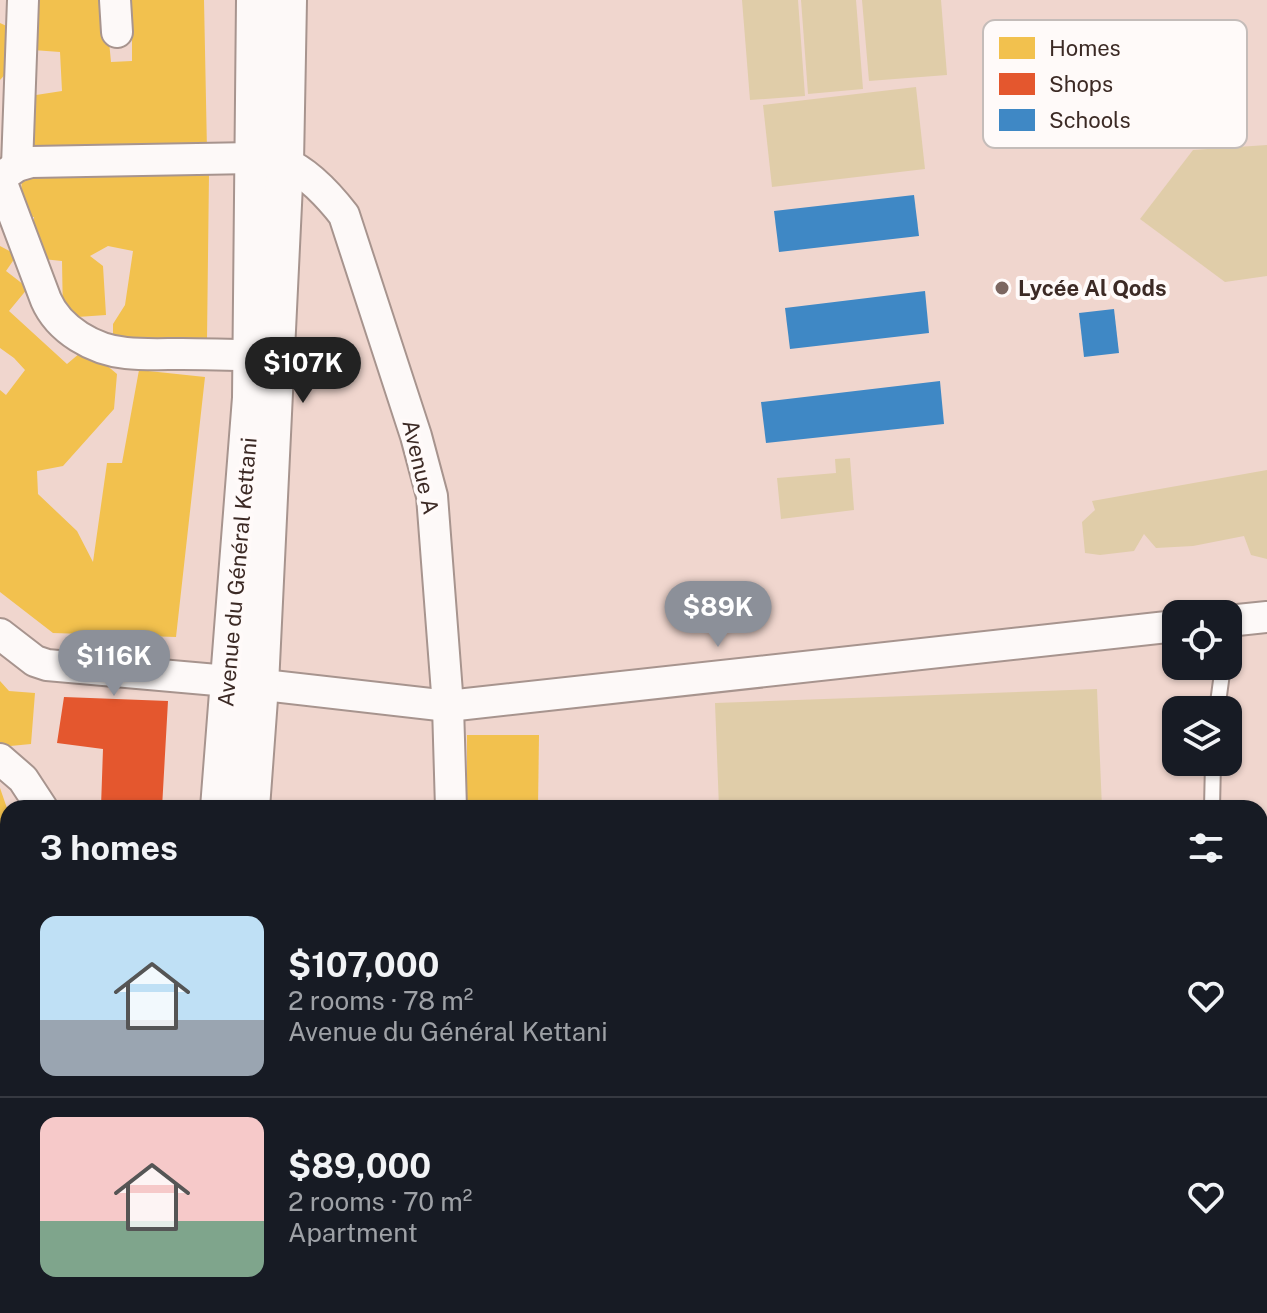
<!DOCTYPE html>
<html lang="en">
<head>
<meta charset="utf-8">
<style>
	:root { --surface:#171b24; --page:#20242c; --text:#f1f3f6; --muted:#9ea1a6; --line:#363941; --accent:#8c9099 }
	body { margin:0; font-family:"Public Sans",sans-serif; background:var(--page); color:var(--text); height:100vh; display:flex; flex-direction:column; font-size:30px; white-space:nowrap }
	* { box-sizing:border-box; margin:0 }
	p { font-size:26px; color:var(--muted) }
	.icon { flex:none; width:44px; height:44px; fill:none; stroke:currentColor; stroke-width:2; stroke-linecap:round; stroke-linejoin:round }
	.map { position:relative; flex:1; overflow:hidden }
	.details { position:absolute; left:0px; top:800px; width:1268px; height:514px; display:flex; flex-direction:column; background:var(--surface); border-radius:24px 24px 0 0; box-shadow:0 2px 6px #0004 }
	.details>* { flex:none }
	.fabs { position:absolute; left:1162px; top:600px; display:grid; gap:16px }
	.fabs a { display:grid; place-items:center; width:80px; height:80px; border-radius:16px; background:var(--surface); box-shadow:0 2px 6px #0004; font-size:40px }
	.price { position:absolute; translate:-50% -68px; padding:0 18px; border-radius:28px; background:var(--accent); color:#fff; font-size:26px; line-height:52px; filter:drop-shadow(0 2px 4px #0008) }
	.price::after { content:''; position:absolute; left:50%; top:48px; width:24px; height:18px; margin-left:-12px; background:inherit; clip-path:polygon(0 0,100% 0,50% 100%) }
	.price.current { background:#222; color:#fff }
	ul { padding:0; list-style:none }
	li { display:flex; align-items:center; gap:24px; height:200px; padding:0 40px }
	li+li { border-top:2px solid var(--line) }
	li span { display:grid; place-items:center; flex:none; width:224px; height:160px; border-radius:16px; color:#555 }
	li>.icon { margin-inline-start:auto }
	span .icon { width:96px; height:96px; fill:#fffc; stroke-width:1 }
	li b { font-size:34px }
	h2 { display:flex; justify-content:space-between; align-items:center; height:96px; padding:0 40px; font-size:34px }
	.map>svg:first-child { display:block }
	.green { fill:#e0cda9 }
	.homes { fill:#f2c14e }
	.shops { fill:#e4572e }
	.schools { fill:#3f88c5 }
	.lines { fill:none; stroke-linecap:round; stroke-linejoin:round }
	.service-casing { stroke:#a7948e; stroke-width:18 }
	.minor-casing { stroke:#a7948e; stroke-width:34 }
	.tertiary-casing { stroke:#a7948e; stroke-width:40 }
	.service { stroke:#fdf9f8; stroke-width:14 }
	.minor { stroke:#fdf9f8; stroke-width:30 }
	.tertiary { stroke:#fdf9f8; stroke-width:36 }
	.poi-dot { fill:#7b6660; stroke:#fffaf9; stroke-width:3 }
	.labels { text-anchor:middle; stroke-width:8; stroke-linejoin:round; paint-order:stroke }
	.poi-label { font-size:22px; font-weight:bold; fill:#3c2a25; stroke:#fffaf9; text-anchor:start }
	.street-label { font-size:22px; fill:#3c2a25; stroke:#fffaf9 }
	.key { fill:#fffaf9; stroke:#c4bcb9; stroke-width:2 }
	.key-label { font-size:22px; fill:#3c2a25 }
</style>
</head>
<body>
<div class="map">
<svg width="1267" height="1313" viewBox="0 0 1267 1313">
	<rect width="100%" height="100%" fill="#f0d6ce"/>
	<g class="green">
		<path d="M742 0H798L805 96 750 100Z"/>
		<path d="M801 0H856L863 89 808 94Z"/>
		<path d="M862 0H941L947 75 869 81Z"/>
		<path d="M916 87 925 169 772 187 763 105Z"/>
		<path d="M1267 145V276L1225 282 1140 219 1193 150Z"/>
		<path d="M850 458 854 510 781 519 777 478 836 473 835 459Z"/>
		<path d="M1267 470V559L1251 555 1244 536 1193 546 1156 548 1144 534 1134 551 1100 555 1085 553 1082 522 1095 510 1092 501Z"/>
		<path d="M1097 689 1102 808H719L715 703Z"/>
	</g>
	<g class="homes">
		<path d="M39 0H105L111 62 132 61V0H204L207 151 25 158 23 97 62 91 60 52 33 50 28 34 38 10Z"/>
		<path d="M0 23 11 28 17 61 0 80Z"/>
		<path d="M198 168 209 174 207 339 113 343V324L125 305 133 251 108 246 90 256 103 266 106 315 63 318 62 261 33 258 34 217H20L22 175Z"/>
		<path d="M0 246 17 255 6 271 28 288 9 311 67 364 86 348 117 374 114 409 63 466 37 471 38 494 77 531 93 562 107 463H122L139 370 205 377 176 637 53 633 0 592V390L6 395 25 370 14 358 0 348Z"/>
		<path d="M0 681 9 691 35 693 31 744 0 747Z"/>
		<path d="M467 735H539L538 808H467Z"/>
		<path d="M0 788 8 811V829L0 832Z"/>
		<path d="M0 855 8 874V1024L0 1011Z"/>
		<path d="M1267 1028V1089H1260V1029Z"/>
		<path d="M0 1047 8 1050V1149L3 1152 0 1146Z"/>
		<rect x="1260" y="1121" width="7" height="136"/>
		<path d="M8 1175V1255L1 1257 0 1178Z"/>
		<path d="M0 1286H1L6 1311 25 1306H122L125 1313H0Z"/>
		<rect x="1260" y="1294" width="7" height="19"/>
		<rect x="471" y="1306" width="72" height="7"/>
		<path d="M572 1306H735V1313H573Z"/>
		<rect x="773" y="1306" width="75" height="7"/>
		<path d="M981 1306H1226L1227 1313H981Z"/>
	</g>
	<path class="shops" d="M64 697 168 701 162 808 101 807 103 749 57 743Z"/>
	<g class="schools">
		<path d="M914 195 919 236 779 252 774 211Z"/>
		<path d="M925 291 929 333 790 349 785 308Z"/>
		<path d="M1114 309 1119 353 1084 357 1079 313Z"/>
		<path d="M940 381 944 424 766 443 761 402Z"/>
	</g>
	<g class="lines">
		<defs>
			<g id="service">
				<path d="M1217 710 1223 666"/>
				<path d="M1212 808 1213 762"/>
			</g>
			<g id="minor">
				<path d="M115 0 117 32"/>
				<path d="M17 166 23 0"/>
				<path d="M0 178 17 166 31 162 253 158C263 160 276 160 285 163 307 172 330 197 344 215L416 436 432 496 448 706 451 808"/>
				<path d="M0 178 46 300C59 330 94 350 126 353 144 355 164 354 182 354 205 354 228 355 251 355"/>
				<path d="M1228 621 1267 617"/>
				<path d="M0 634 35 661 47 665 228 681 448 706 1176 626"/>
				<path d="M0 759 23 779 42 808"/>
				<path d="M1260 1093H1267"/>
				<path d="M0 1167 8 1164"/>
				<path d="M0 1268 8 1275"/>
				<path d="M1260 1275H1267"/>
				<path d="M143 1306 145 1313"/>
				<path d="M457 1306V1313"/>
				<path d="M760 1306V1313"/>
				<path d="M860 1306 861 1313"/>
				<path d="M974 1306 975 1313"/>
				<path d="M1247 1306V1313"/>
				<path d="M560 1313V1306"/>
			</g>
			<g id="tertiary">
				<path d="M219 808 251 398 255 0"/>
				<path d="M251 808 260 685 285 163 288 0"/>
				<path d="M183 1313V1306"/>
				<path d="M213 1313 214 1306"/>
			</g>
		</defs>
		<use href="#service" class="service-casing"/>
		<use href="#minor" class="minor-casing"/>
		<use href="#tertiary" class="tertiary-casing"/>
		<use href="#service" class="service"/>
		<use href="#minor" class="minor"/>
		<use href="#tertiary" class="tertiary"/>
	</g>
	<circle class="poi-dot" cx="1002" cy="288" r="8"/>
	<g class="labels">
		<g class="poi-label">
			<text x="1018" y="296">Lycée Al Qods</text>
		</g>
		<g class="street-label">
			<text transform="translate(421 467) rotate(77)" y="8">Avenue A</text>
			<text transform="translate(237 572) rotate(-85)" y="8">Avenue du Général Kettani</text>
		</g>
	</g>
	<rect x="983" y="20" width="264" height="128" rx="12" class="key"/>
	<rect x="999" y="37" width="36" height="22" fill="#f2c14e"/>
	<rect x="999" y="73" width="36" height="22" fill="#e4572e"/>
	<rect x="999" y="109" width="36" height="22" fill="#3f88c5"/>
	<g class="key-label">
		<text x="1049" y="56">Homes</text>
		<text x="1049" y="92">Shops</text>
		<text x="1049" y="128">Schools</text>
	</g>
</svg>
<div class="fabs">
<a><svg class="icon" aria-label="locate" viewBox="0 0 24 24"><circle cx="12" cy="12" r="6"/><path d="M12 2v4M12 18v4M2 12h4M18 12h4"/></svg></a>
<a><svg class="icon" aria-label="layers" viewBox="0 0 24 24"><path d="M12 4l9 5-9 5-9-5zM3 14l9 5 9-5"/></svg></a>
</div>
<b class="price current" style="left:303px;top:405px">$107K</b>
<b class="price" style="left:718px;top:649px">$89K</b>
<b class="price" style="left:114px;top:698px">$116K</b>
<section class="details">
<h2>3 homes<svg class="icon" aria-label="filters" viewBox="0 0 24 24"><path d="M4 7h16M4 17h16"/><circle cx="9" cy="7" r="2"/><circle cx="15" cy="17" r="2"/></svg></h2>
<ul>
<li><span style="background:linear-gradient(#bfe0f5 65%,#9aa5b1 0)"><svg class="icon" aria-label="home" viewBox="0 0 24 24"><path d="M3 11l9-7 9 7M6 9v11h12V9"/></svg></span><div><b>$107,000</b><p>2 rooms · 78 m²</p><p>Avenue du Général Kettani</p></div><svg class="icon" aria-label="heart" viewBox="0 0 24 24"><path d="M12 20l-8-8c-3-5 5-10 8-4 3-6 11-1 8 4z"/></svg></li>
<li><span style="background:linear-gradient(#f6c9c9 65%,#7fa58c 0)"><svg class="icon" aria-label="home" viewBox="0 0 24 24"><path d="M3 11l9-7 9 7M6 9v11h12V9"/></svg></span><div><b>$89,000</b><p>2 rooms · 70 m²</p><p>Apartment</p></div><svg class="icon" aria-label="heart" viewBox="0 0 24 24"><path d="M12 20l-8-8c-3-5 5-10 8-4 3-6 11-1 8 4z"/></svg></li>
</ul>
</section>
</div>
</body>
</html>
